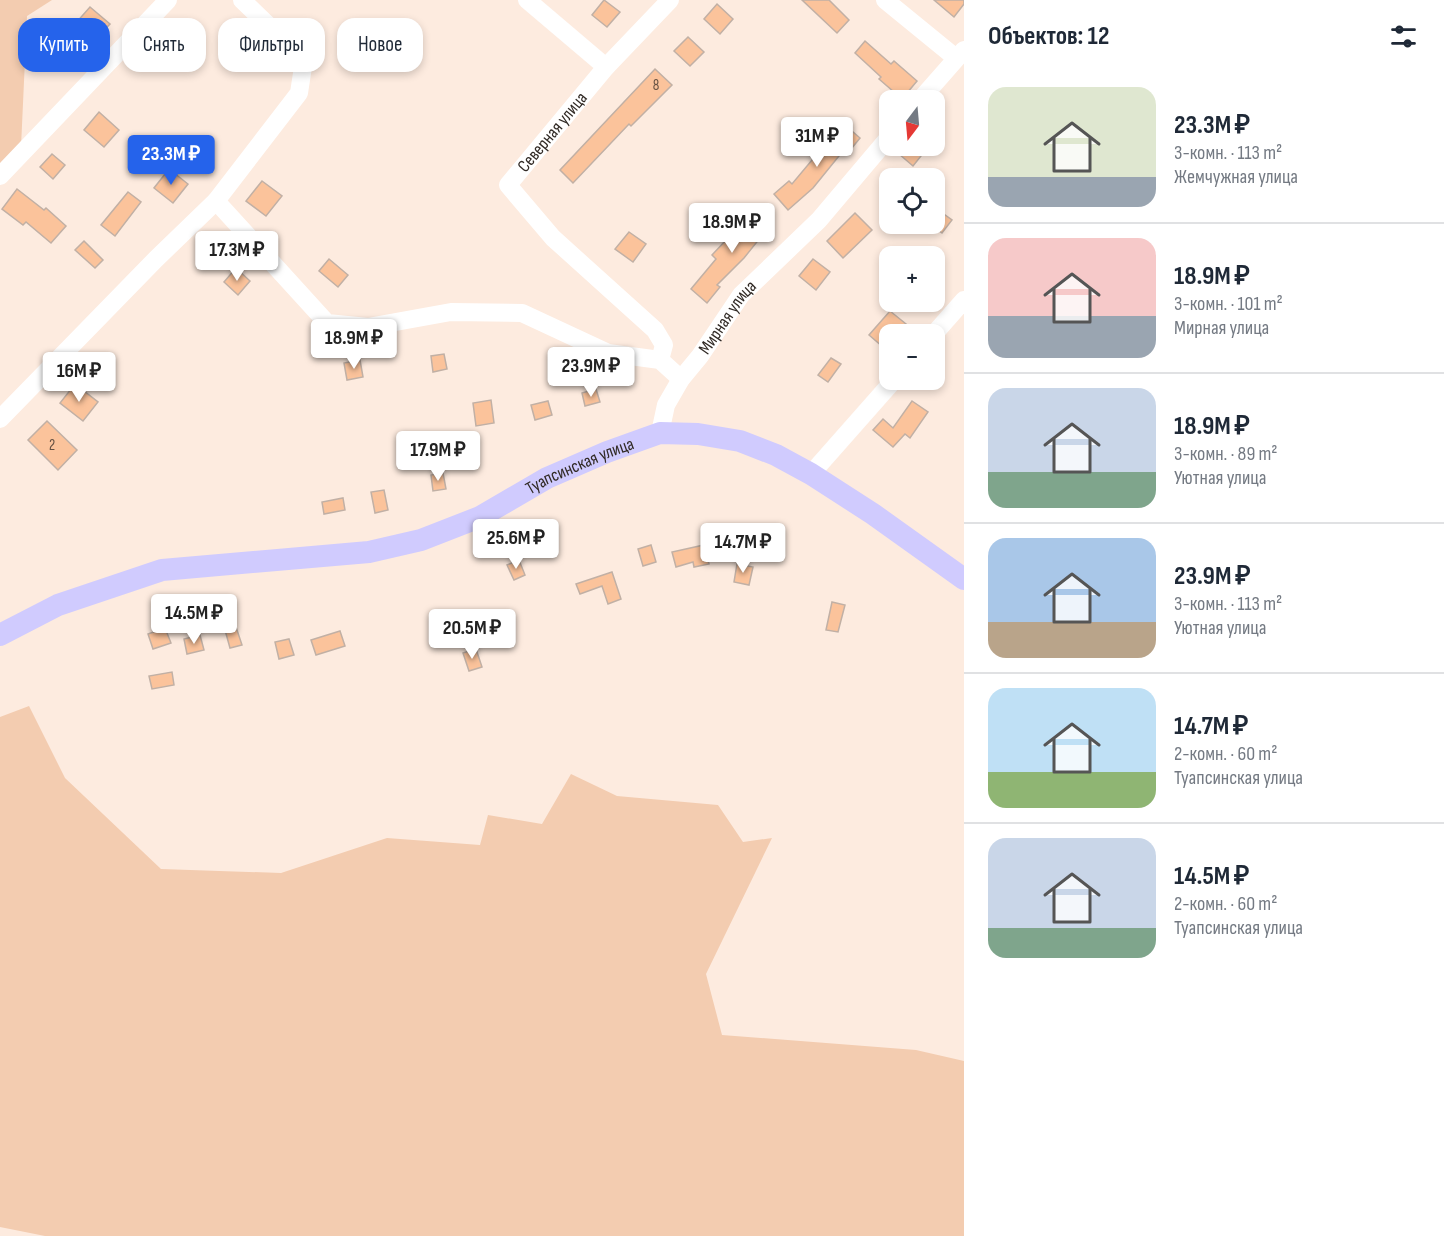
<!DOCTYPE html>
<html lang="ru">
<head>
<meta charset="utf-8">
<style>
	:root { --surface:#fff; --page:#f6f6f7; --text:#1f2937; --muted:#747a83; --line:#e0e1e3; --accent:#2563eb }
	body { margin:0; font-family:"Sofia Sans Condensed",sans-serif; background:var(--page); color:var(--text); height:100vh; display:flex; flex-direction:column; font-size:22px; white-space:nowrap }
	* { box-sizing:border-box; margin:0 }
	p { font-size:20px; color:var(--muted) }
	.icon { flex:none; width:33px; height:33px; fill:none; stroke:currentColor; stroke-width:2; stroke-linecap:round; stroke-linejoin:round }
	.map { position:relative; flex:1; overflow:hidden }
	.side { display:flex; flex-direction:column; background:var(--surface); width:480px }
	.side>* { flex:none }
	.banner { position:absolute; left:18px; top:18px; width:570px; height:54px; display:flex; gap:12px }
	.needle { width:39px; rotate:196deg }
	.buttons { position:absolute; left:879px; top:90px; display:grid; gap:12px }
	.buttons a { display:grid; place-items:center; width:66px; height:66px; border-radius:12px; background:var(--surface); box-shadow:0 3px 9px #0003; font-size:30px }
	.price { position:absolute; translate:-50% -51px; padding:0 14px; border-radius:6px; background:#fff; color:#222; font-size:20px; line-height:39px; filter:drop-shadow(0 2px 3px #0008) }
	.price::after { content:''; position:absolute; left:50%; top:36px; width:18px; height:14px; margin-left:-9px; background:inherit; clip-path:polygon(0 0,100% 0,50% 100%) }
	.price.selected { background:var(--accent); color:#fff }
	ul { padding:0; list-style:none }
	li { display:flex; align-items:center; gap:18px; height:150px; padding:0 24px }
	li+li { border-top:2px solid var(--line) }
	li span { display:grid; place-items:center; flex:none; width:168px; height:120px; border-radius:18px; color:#555 }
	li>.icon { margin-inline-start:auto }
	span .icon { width:72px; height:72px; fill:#fffc; stroke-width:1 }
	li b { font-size:26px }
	h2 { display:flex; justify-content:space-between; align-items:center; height:72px; padding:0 24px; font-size:26px }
	.chip { padding:0 21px; border-radius:18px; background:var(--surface); box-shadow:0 3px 9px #0003; font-size:21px; line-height:54px }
	.chip.selected { background:var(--accent); color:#fff }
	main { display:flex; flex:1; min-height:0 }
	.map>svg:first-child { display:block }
	.green { fill:#f3ccb0 }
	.building { fill:#fbc39b; stroke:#c1b0a5; stroke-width:1.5 }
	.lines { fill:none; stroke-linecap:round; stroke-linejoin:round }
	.minor { stroke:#fff; stroke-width:18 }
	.major { stroke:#d0cbfe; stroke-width:22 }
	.labels { text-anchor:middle; stroke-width:6; stroke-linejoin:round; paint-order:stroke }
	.number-label { font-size:15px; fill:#645042 }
	.street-label { font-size:18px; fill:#312a25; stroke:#fdebdf }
</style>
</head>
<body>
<main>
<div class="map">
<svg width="964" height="1236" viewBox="0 0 964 1236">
	<rect width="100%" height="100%" fill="#fdebdf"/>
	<g class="green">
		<path d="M0 0H52L27 16 21 147 0 170Z"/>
		<path d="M29 706 65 778 161 869 281 873 387 838 480 845 488 815 542 824 571 774 617 796 718 805 743 842 772 838 706 974 722 1035 916 1050 964 1061V1236H45L0 1227V717Z"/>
	</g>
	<g class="building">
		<path d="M604 0 620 12 607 27 592 15Z"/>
		<path d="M802 0H829L849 20 837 33Z"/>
		<path d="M934 0H964V4L954 17Z"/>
		<path d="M717 4 733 19 720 34 704 19Z"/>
		<path d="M90 7 110 24 77 58 58 40 66 32 67 33Z"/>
		<path d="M184 24 205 42 190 59 169 41Z"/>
		<path d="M688 37 704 52 690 66 674 51Z"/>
		<path d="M865 41 891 64 894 61 917 81 902 99 879 79 881 77 855 53Z"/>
		<path d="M655 69 672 85 631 126 629 124 573 183 560 170Z"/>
		<path d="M99 112 119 130 104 147 84 130Z"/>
		<path d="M845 125 860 138 847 154 843 151 813 188 788 210 774 194 789 181 792 184 828 141 830 142Z"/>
		<path d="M906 146H929L913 166 899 154Z"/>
		<path d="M52 154 65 165 53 179 40 167Z"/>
		<path d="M169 169 188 184 173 203 154 188Z"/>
		<path d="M262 181 282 196 266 216 246 201Z"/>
		<path d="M17 189 44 210 46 208 66 226 51 243 26 222 23 225 2 209Z"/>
		<path d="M128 192 141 202 115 236 101 225Z"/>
		<path d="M934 207 952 220 942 233 934 227Z"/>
		<path d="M756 208 773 222 744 258 717 285 720 287 707 303 691 289 716 259 712 255 728 238 730 239Z"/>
		<path d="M855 213 872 230 843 258 827 241Z"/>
		<path d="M629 232 646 244 633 262 615 249Z"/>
		<path d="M84 241 103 260 95 268 75 250Z"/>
		<path d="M329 259 348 275 338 287 319 271Z"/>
		<path d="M813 259 830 272 816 290 799 276Z"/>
		<path d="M236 268 250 281 238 295 224 282Z"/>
		<path d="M890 311 911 328 905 334H890V353L869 335Z"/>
		<path d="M444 354 447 369 433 372 431 356Z"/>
		<path d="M831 358 841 364 828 382 818 375Z"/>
		<path d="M360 360 363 377 347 380 344 363Z"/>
		<path d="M75 384 98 402 83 421 60 403Z"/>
		<path d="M596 389 600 402 585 406 582 393Z"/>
		<path d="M491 400 494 423 476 426 473 403Z"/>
		<path d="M548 401 552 415 535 420 531 405Z"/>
		<path d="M912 401 928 412 910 438 905 434 893 447 873 430 883 419 893 428Z"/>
		<path d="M47 421 77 450 58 470 28 440Z"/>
		<path d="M443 473 446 489 433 491 431 475Z"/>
		<path d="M384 490 388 510 375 513 371 492Z"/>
		<path d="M343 498 345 510 324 514 322 502Z"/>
		<path d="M651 545 656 562 643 566 638 549Z"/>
		<path d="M704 545 709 564 694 567 693 562 676 567 672 552Z"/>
		<path d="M519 560 525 575 514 580 507 565Z"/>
		<path d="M737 564 753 567 749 585 734 582Z"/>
		<path d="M612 572 621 599 608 604 602 586 580 594 576 584Z"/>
		<path d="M832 602 845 605 838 632 826 630Z"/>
		<path d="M236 627 242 645 230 648 225 630Z"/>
		<path d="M165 628 171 643 153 649 148 634Z"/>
		<path d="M340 631 345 646 316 655 311 640Z"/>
		<path d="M200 635 204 650 187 654 184 639Z"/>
		<path d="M289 639 294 655 279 659 275 642Z"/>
		<path d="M476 649 482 667 469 671 463 653Z"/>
		<path d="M172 672 174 685 152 689 149 676Z"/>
	</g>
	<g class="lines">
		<g class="minor">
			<path d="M527 0 606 67"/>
			<path d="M885 0 956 58"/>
			<path d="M920 100 964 50"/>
			<path d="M0 176 168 0"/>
			<path d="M216 201 327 323 368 327 451 312 522 313 608 353 660 360 681 379"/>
			<path d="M934 334 964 300"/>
			<path id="s1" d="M660 360 664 345 655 330 553 238 508 185 606 67 670 0"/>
			<path d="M0 419 156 259 216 201 299 93 304 60 242 0"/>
			<path id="s2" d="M660 433 666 405 681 379 700 356 741 295 819 220 890 136"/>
			<path d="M811 474 894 380"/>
		</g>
		<path class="major" id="s3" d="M0 635 58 605 162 570 369 552 421 540 480 517 547 478 607 452 660 433 698 434 740 441 776 455 811 474 873 514 964 579"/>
	</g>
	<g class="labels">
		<g class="number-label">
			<text x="656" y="90">8</text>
			<text x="52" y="450">2</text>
		</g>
		<g class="street-label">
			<text dy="6" stroke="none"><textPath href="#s1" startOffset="309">Северная улица</textPath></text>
			<text dy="6" stroke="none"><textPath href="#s2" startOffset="136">Мирная улица</textPath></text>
			<text dy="6" stroke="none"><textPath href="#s3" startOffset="612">Туапсинская улица</textPath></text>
		</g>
	</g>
</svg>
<div class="buttons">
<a><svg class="needle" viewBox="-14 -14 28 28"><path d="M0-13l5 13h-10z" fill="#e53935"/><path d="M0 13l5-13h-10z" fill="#747a83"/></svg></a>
<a><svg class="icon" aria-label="locate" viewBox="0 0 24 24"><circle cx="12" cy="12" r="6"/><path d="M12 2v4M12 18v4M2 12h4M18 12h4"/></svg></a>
<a>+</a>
<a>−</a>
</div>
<b class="price" style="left:817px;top:168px">31M ₽</b>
<b class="price selected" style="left:171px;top:186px">23.3M ₽</b>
<b class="price" style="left:732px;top:254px">18.9M ₽</b>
<b class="price" style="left:237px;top:282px">17.3M ₽</b>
<b class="price" style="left:354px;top:370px">18.9M ₽</b>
<b class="price" style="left:591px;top:398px">23.9M ₽</b>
<b class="price" style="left:79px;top:403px">16M ₽</b>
<b class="price" style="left:438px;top:482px">17.9M ₽</b>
<b class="price" style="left:516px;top:570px">25.6M ₽</b>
<b class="price" style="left:743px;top:574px">14.7M ₽</b>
<b class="price" style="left:194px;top:645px">14.5M ₽</b>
<b class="price" style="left:472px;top:660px">20.5M ₽</b>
<div class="banner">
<a class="chip selected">Купить</a>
<a class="chip">Снять</a>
<a class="chip">Фильтры</a>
<a class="chip">Новое</a>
</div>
</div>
<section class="side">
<h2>Объектов: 12<svg class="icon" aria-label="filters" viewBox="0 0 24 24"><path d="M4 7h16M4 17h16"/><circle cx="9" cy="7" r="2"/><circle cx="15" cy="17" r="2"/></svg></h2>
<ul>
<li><span style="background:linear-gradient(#dfe7d0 75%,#9aa5b1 0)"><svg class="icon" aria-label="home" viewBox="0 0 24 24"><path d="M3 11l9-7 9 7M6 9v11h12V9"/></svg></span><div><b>23.3M ₽</b><p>3-комн. · 113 m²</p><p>Жемчужная улица</p></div></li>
<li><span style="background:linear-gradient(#f6c9c9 65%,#9aa5b1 0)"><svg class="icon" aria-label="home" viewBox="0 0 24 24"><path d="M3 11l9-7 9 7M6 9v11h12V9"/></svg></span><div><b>18.9M ₽</b><p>3-комн. · 101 m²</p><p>Мирная улица</p></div></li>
<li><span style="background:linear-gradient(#c9d6e8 70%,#7fa58c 0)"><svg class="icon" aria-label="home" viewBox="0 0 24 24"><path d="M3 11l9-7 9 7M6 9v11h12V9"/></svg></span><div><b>18.9M ₽</b><p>3-комн. · 89 m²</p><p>Уютная улица</p></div></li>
<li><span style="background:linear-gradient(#a9c7e8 70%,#b9a48a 0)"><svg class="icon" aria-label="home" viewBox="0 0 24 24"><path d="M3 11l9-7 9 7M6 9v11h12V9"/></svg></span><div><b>23.9M ₽</b><p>3-комн. · 113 m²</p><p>Уютная улица</p></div></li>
<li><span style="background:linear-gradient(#bfe0f5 70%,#8fb573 0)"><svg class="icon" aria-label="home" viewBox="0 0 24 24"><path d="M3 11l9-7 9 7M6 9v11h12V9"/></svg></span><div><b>14.7M ₽</b><p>2-комн. · 60 m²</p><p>Туапсинская улица</p></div></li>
<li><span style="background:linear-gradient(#c9d6e8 75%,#7fa58c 0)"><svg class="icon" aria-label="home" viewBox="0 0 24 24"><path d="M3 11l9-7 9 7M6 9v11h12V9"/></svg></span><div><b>14.5M ₽</b><p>2-комн. · 60 m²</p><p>Туапсинская улица</p></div></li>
</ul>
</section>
</main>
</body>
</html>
